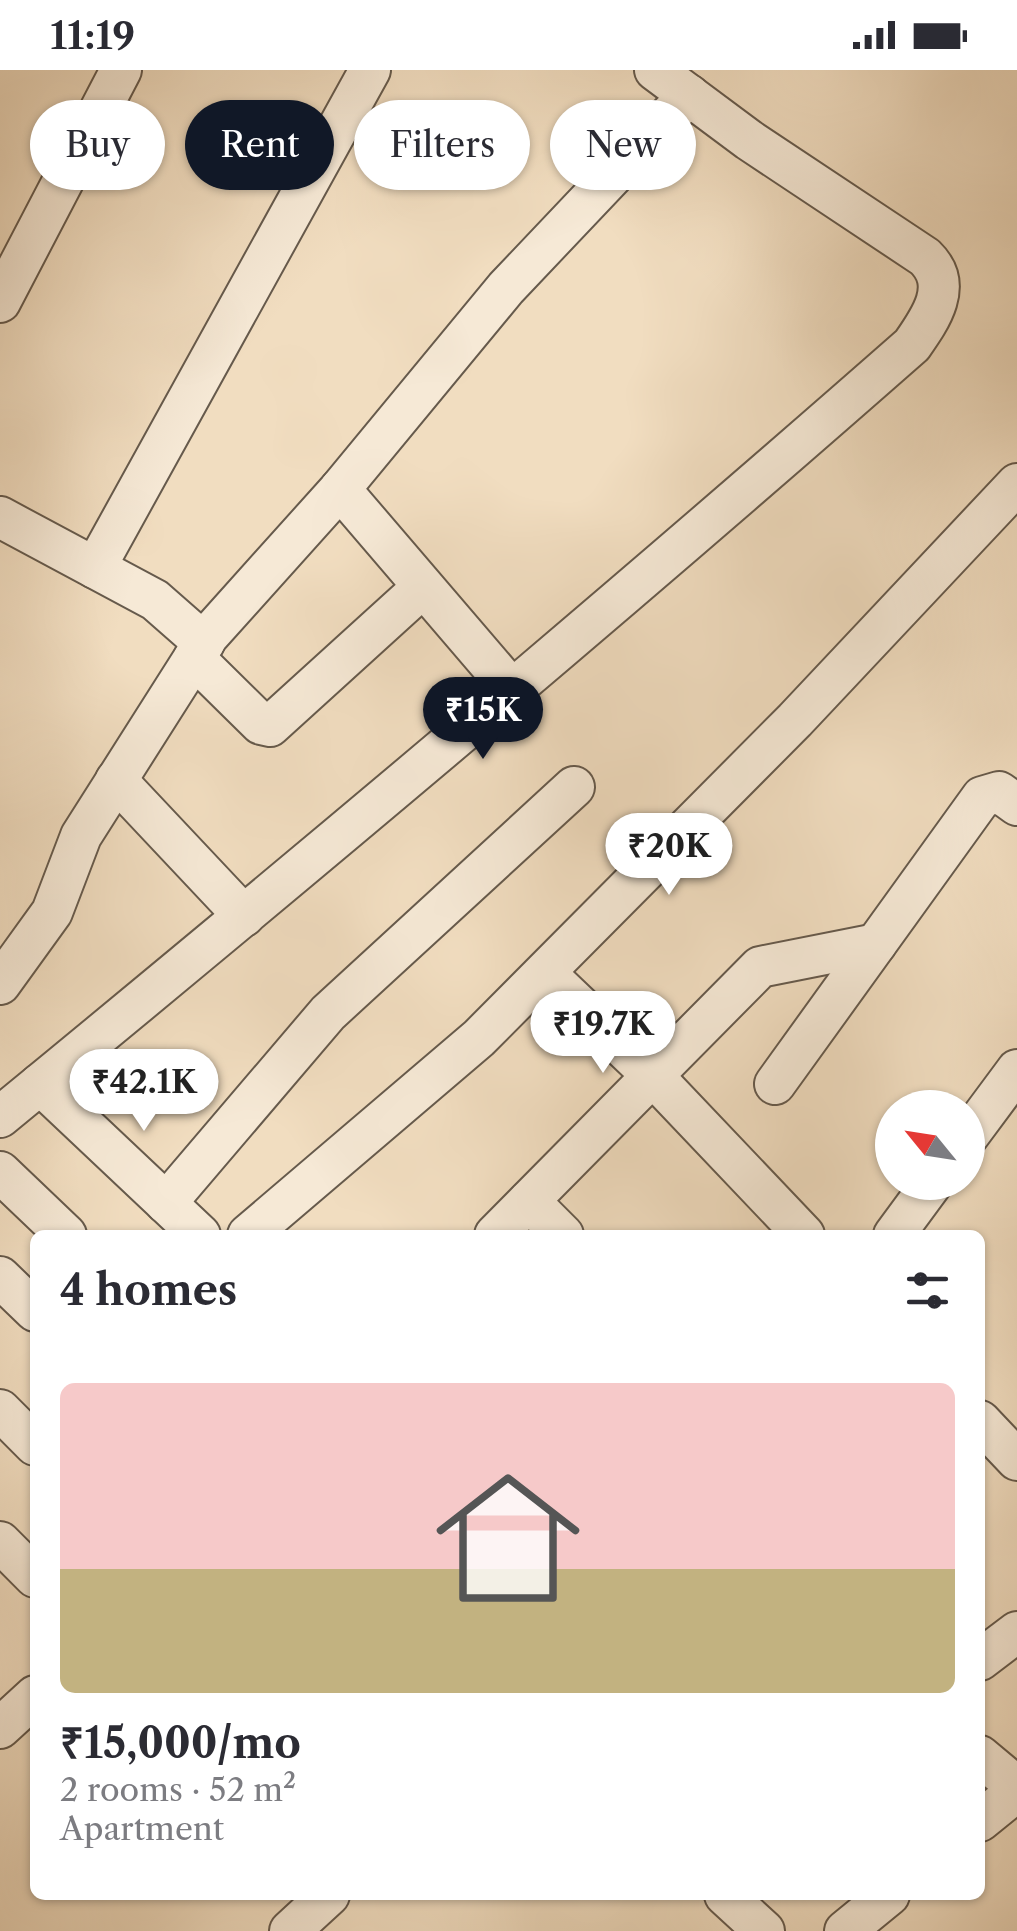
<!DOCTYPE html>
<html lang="en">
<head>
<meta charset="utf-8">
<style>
	:root { --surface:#fff; --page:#f2f2f3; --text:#2b2b33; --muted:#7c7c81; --line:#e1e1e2; --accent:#111827 }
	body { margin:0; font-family:"Libre Caslon Text",serif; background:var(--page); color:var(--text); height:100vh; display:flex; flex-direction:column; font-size:38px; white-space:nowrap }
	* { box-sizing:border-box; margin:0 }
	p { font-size:32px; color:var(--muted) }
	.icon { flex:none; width:55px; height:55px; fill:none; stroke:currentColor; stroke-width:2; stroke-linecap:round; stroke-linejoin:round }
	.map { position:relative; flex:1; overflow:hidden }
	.panel { position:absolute; left:30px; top:1160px; width:955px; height:670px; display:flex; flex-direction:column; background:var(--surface); border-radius:15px; box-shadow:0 2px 8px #0004 }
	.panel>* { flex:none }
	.top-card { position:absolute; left:30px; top:30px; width:958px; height:90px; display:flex; gap:20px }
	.needle { width:65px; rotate:300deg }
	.fabs { position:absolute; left:875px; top:1020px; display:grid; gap:20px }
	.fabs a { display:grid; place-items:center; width:110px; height:110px; border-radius:50%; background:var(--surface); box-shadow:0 2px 8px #0004; font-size:50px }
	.price { position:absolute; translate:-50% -85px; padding:0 22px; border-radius:35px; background:#fff; color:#222; font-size:32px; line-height:65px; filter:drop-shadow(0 2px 5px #0008) }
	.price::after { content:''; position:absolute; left:50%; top:60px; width:30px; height:22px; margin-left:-15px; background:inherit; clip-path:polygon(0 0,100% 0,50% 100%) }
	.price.current { background:var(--accent); color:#fff }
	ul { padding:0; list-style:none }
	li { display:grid; align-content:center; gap:20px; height:530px; padding:0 30px }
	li+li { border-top:2px solid var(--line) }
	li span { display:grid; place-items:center; height:310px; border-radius:15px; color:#555 }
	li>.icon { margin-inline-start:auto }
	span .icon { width:180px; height:180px; fill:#fffc; stroke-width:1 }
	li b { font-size:42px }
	h2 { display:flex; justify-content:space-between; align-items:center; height:120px; padding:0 30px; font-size:42px }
	.chip { padding:0 35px; border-radius:45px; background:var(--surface); box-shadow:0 2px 8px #0004; font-size:35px; line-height:90px }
	.chip.current { background:var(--accent); color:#fff }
	.status { display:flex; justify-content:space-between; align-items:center; height:70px; padding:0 50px; background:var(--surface); direction:ltr }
	.status svg { height:28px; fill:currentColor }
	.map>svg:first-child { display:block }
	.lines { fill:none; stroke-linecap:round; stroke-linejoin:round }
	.minor-casing { stroke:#665a4c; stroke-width:44 }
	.minor { stroke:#f6e9d6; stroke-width:40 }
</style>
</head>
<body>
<div class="status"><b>11:19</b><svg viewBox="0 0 49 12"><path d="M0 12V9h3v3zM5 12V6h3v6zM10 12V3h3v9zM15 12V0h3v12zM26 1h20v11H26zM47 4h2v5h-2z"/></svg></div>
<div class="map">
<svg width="1017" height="1861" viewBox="0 0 1017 1861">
	<rect width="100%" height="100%" fill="#f1ddc0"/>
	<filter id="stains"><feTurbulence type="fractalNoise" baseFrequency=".002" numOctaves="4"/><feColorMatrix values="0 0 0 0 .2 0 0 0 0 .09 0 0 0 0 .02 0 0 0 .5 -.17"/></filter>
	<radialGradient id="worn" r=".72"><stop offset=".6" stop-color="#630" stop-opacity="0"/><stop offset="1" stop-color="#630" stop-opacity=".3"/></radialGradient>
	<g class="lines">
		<defs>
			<g id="minor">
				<path d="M0 232 121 0"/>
				<path d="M340 419 513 621"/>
				<path d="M0 447 155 530 204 573"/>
				<path d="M95 498 370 0"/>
				<path d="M194 588 261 654 270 656 423 517"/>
				<path d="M116 710 244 846"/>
				<path d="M545 903 652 1005 804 1165"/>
				<path d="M0 914 52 842 81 766 208 566 340 419 506 218 689 25"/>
				<path d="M40 1014 200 1165"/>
				<path d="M775 1014 982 727 999 722 1017 735"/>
				<path d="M0 1047C308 794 613 538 912 275 931 248 954 215 925 187L749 70 655 0"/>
				<path d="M968 1066 1017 1000"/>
				<path d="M0 1102 66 1165"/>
				<path d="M529 1131 563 1165"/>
				<path d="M166 1133 328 943 574 717"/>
				<path d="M248 1165 479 968 795 650 1017 414"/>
				<path d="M495 1165 760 897 876 874"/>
				<path d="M894 1165 933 1112"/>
				<path d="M0 1207 35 1241"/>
				<path d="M0 1340 35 1375"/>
				<path d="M980 1351 1017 1390"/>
				<path d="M0 1472 35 1507"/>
				<path d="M980 1590 1017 1562"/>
				<path d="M0 1658 35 1626"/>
				<path d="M980 1686 1017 1717"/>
				<path d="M980 1751 1017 1721"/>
				<path d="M725 1825 764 1861"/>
				<path d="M290 1861 329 1825"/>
				<path d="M845 1861 889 1825"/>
			</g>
		</defs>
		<use href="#minor" class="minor-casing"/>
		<use href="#minor" class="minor"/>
	</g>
	<rect width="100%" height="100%" filter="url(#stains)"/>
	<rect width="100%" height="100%" fill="url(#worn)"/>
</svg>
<div class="fabs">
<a><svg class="needle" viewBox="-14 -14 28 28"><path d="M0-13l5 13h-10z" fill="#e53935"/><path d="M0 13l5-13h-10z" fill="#7c7c81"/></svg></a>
</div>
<b class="price current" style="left:483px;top:692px">₹15K</b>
<b class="price" style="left:669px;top:828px">₹20K</b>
<b class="price" style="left:603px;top:1006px">₹19.7K</b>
<b class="price" style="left:144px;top:1064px">₹42.1K</b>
<div class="top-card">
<a class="chip">Buy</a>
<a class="chip current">Rent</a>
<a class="chip">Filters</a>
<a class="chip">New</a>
</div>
<section class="panel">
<h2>4 homes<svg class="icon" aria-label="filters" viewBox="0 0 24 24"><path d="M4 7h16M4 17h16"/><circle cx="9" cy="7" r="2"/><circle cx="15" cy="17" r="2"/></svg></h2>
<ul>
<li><span style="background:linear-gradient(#f6c9c9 60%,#c2b280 0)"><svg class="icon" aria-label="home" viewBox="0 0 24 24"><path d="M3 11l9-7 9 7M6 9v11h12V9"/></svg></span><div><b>₹15,000/mo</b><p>2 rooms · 52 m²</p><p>Apartment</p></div></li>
</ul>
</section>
</div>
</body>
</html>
